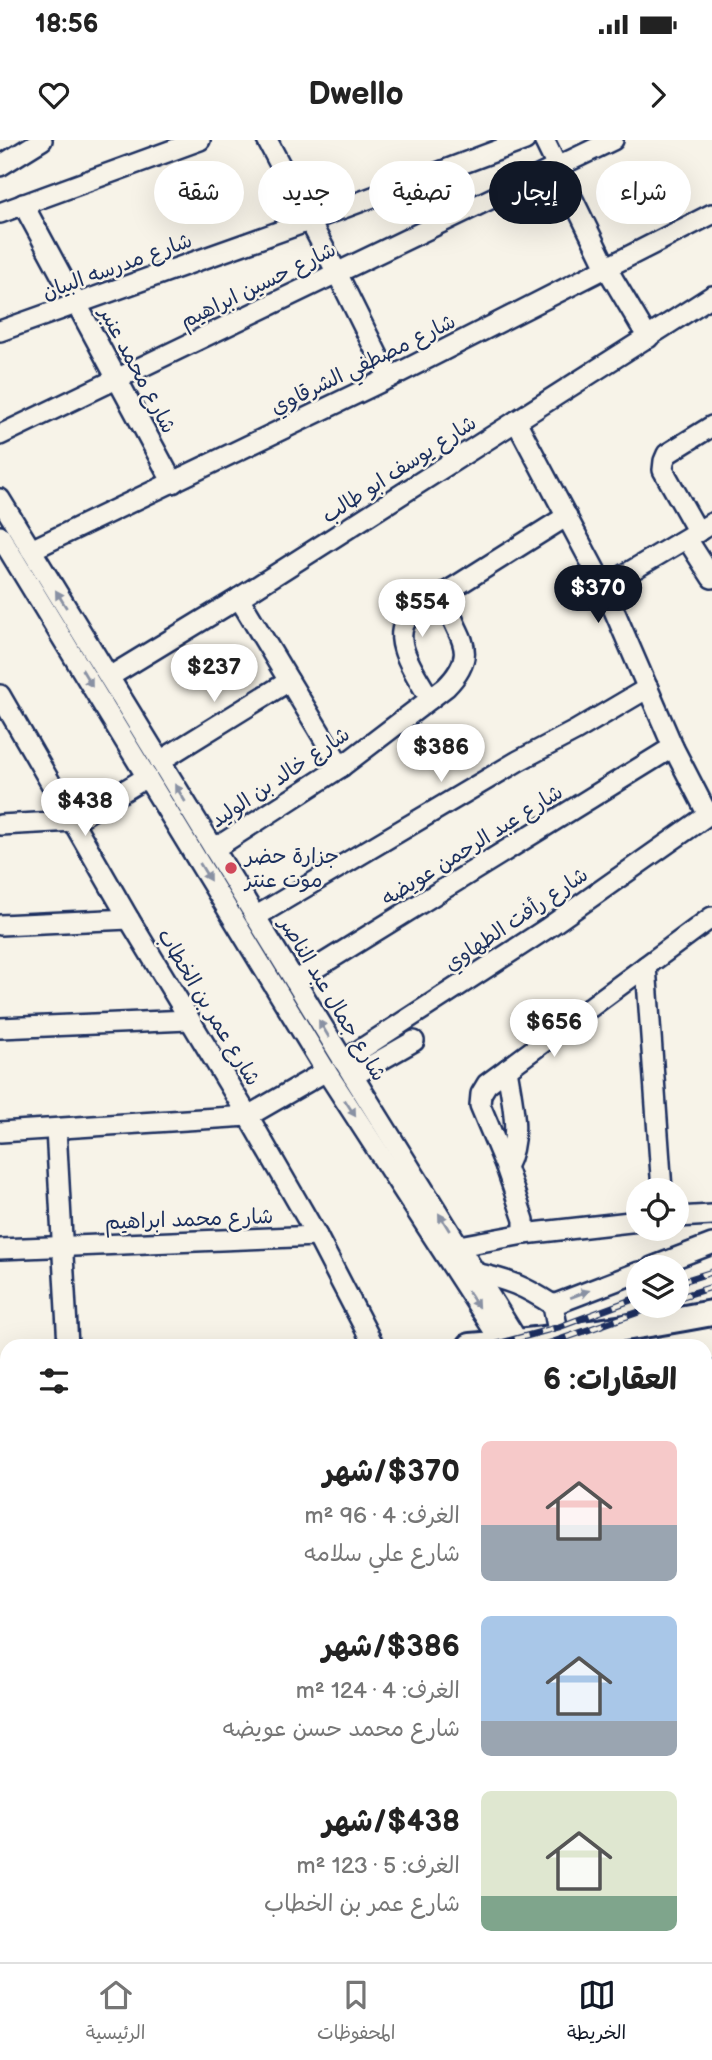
<!DOCTYPE html>
<html lang="ar">
<head>
<meta charset="utf-8">
<style>
	:root { --surface:#fff; --page:#f2f2f2; --text:#222; --muted:#767676; --line:#e0e0e0; --accent:#111827 }
	body { margin:0; font-family:"Balsamiq Sans","Playpen Sans Arabic",sans-serif; background:var(--page); color:var(--text); direction:rtl; height:100vh; display:flex; flex-direction:column; font-size:26px; white-space:nowrap }
	* { box-sizing:border-box; margin:0 }
	p { font-size:23px; color:var(--muted) }
	.icon { flex:none; width:38px; height:38px; fill:none; stroke:currentColor; stroke-width:2; stroke-linecap:round; stroke-linejoin:round }
	.map { position:relative; flex:1; overflow:hidden; direction:ltr }
	.side { position:absolute; left:0px; top:1199px; width:712px; height:625px; display:flex; flex-direction:column; background:var(--surface); border-radius:21px 21px 0 0; box-shadow:0 7px 28px #0002; direction:rtl }
	.side>* { flex:none }
	.hud { position:absolute; left:21px; top:21px; width:670px; height:63px; direction:rtl; display:flex; gap:14px }
	.tools { position:absolute; left:626px; top:1038px; display:grid; gap:14px }
	.tools a { display:grid; place-items:center; width:63px; height:63px; border-radius:50%; background:var(--surface); box-shadow:0 7px 28px #0002; font-size:35px }
	.price { position:absolute; translate:-50% -60px; padding:0 16px; border-radius:24px; background:#fff; color:#222; font-size:23px; line-height:46px; filter:drop-shadow(0 2px 4px #0008) }
	.price::after { content:''; position:absolute; left:50%; top:42px; width:21px; height:16px; margin-left:-10px; background:inherit; clip-path:polygon(0 0,100% 0,50% 100%) }
	.price.active { background:var(--accent); color:#fff }
	ul { padding:0; list-style:none }
	li { display:flex; align-items:center; gap:21px; height:175px; padding:0 35px }
	li span { display:grid; place-items:center; flex:none; width:196px; height:140px; border-radius:10px; color:#555 }
	li>.icon { margin-inline-start:auto }
	span .icon { width:84px; height:84px; fill:#fffc; stroke-width:1 }
	li b { font-size:30px }
	h2 { display:flex; justify-content:space-between; align-items:center; height:84px; padding:0 35px; font-size:30px }
	.chip { padding:0 24px; border-radius:32px; background:var(--surface); box-shadow:0 7px 28px #0002; font-size:24px; line-height:63px }
	.chip.active { background:var(--accent); color:#fff }
	.status { display:flex; justify-content:space-between; align-items:center; height:49px; padding:0 35px; background:var(--surface); direction:ltr }
	.status svg { height:19px; fill:currentColor }
	header { display:flex; justify-content:space-between; align-items:center; height:91px; padding:0 35px; background:var(--surface); font-size:32px; font-weight:700 }
	.dock { display:flex; justify-content:space-around; align-items:center; height:98px; border-top:2px solid var(--line); background:var(--surface); font-size:19px; color:var(--muted) }
	.dock a { display:grid; justify-items:center; gap:4px }
	.dock .active { color:var(--accent) }
	.map>svg:first-child { display:block }
	.lines { fill:none; stroke-linecap:round; stroke-linejoin:round }
	.minor-casing { stroke:#1b2f5e; stroke-width:24 }
	.major-casing { stroke:#1b2f5e; stroke-width:30 }
	.highway-casing { stroke:#1b2f5e; stroke-width:33 }
	.minor { stroke:#f7f3e8; stroke-width:19 }
	.major { stroke:#f7f3e8; stroke-width:24 }
	.highway { stroke:#f7f3e8; stroke-width:28 }
	.rail-casing { stroke:#1b2f5e; stroke-width:7 }
	.rail { stroke:#f7f3e8; stroke-width:4.5; stroke-dasharray:13; stroke-linecap:butt }
	.oneway { fill:#8991a3 }
	.poi-dot { fill:#d1495b; stroke:#f7f3e8; stroke-width:2.5 }
	.labels { text-anchor:middle; stroke-width:5; stroke-linejoin:round; paint-order:stroke }
	.street-label { font-size:21px; fill:#1b2f5e; stroke:#f7f3e8 }
	.poi-label { font-size:21px; fill:#1b2f5e; stroke:#f7f3e8; text-anchor:start }
</style>
</head>
<body>
<div class="status"><b>18:56</b><svg viewBox="0 0 49 12"><path d="M0 12V9h3v3zM5 12V6h3v6zM10 12V3h3v9zM15 12V0h3v12zM26 1h20v11H26zM47 4h2v5h-2z"/></svg></div>
<header><svg class="icon" aria-label="forward" viewBox="0 0 24 24"><path d="M9 5l7 7-7 7"/></svg>Dwello<svg class="icon" aria-label="heart" viewBox="0 0 24 24"><path d="M12 20l-8-8c-3-5 5-10 8-4 3-6 11-1 8 4z"/></svg></header>
<div class="map">
<svg width="712" height="1822" viewBox="0 0 712 1822">
	<rect width="100%" height="100%" fill="#f7f3e8"/>
	<filter id="ink" filterUnits="userSpaceOnUse"><feTurbulence type="fractalNoise" baseFrequency=".0143" numOctaves="2"/><feDisplacementMap in="SourceGraphic" scale="14" xChannelSelector="R" yChannelSelector="G"/><feConvolveMatrix kernelMatrix="1 2 1 2 8 2 1 2 1" color-interpolation-filters="sRGB"/></filter>
	<g filter="url(#ink)">
		<g class="lines">
			<defs>
				<g id="minor">
					<path d="M267 0 336 131 389 238"/>
					<path d="M544 0 606 127 648 198"/>
					<path d="M0 26 42 0"/>
					<path d="M23 64 173 343"/>
					<path d="M0 73 200 0"/>
					<path d="M0 191 309 81 525 0"/>
					<path d="M516 281 604 447 673 607 708 675"/>
					<path d="M0 295 613 0"/>
					<path d="M0 359 353 936 519 1203"/>
					<path d="M698 392 663 330 664 321 667 314 712 286"/>
					<path d="M0 396 326 931 502 1203"/>
					<path d="M687 399 712 438"/>
					<path d="M31 410 389 238 712 74"/>
					<path d="M604 447 712 383"/>
					<path d="M239 458 341 627"/>
					<path d="M109 537 239 458 712 156"/>
					<path d="M0 555 129 779 248 976 317 1096 374 1206"/>
					<path d="M430 559C418 537 386 497 411 475 423 464 440 456 453 448"/>
					<path d="M160 621 289 541"/>
					<path d="M0 685 74 681 147 637"/>
					<path d="M214 709 341 627 446 547C492 501 435 487 453 448L567 376"/>
					<path d="M255 777 518 621 575 591 648 548"/>
					<path d="M0 785 129 779"/>
					<path d="M646 826 662 1050"/>
					<path d="M295 841 673 607"/>
					<path d="M0 888 189 880"/>
					<path d="M343 921 546 789 712 672"/>
					<path d="M353 936 414 901"/>
					<path d="M56 989 68 1206"/>
					<path d="M0 992 248 976 326 931"/>
					<path d="M506 1027C522 996 512 962 507 929"/>
					<path d="M677 1077 712 1075"/>
					<path d="M524 1094V1080L506 1027 480 965 481 954 487 944 712 777"/>
					<path d="M459 1106 524 1094 639 1081"/>
					<path d="M0 1109 317 1096"/>
					<path d="M652 1127 712 1104"/>
					<path d="M475 1133C509 1140 524 1146 553 1165"/>
					<path d="M559 1197 553 1165 639 1132"/>
					<path d="M705 1695 712 1694"/>
					<path d="M129 1822 153 1816"/>
					<path d="M374 1822 378 1816"/>
				</g>
				<g id="major">
					<path d="M470 1206C552 1200 632 1188 712 1173"/>
					<path d="M705 1235 712 1234"/>
					<path d="M0 1237H7"/>
					<path d="M0 1289 7 1288"/>
					<path d="M705 1371 712 1376"/>
					<path d="M705 1504 712 1488"/>
					<path d="M705 1553 712 1569"/>
					<path d="M0 1567H7"/>
					<path d="M705 1606H712"/>
					<path d="M0 1611H7"/>
					<path d="M705 1650 712 1648"/>
					<path d="M0 1720 7 1718"/>
					<path d="M0 1808 7 1806"/>
				</g>
				<g id="highway">
					<path d="M705 1292 712 1279"/>
					<path d="M705 1342 712 1327"/>
					<path d="M0 1752 7 1751"/>
					<path d="M0 1775 7 1773"/>
				</g>
			</defs>
			<use href="#minor" class="minor-casing"/>
			<use href="#major" class="major-casing"/>
			<use href="#highway" class="highway-casing"/>
			<use href="#minor" class="minor"/>
			<use href="#major" class="major"/>
			<use href="#highway" class="highway"/>
			<defs>
				<g id="rail">
					<path d="M677 1143 712 1132"/>
					<path d="M677 1158 712 1147"/>
					<path d="M490 1206 559 1187 639 1157"/>
					<path d="M542 1206 656 1166"/>
					<path d="M0 1252H7"/>
					<path d="M0 1264H7"/>
				</g>
			</defs>
			<use href="#rail" class="rail-casing"/>
			<use href="#rail" class="rail"/>
		</g>
		<defs><path id="oneway-solid" d="M-6-.8H1V-3.2L6.5 0L1 3.2V.8H-6Z" transform="scale(1.75)"/></defs>
		<g class="oneway">
			<use href="#oneway-solid" transform="translate(61 459) rotate(-122)"/>
			<use href="#oneway-solid" transform="translate(87 538) rotate(59)"/>
			<use href="#oneway-solid" transform="translate(180 653) rotate(-121)"/>
			<use href="#oneway-solid" transform="translate(205 732) rotate(59)"/>
			<use href="#oneway-solid" transform="translate(324 889) rotate(-121)"/>
			<use href="#oneway-solid" transform="translate(350 968) rotate(57)"/>
			<use href="#oneway-solid" transform="translate(444 1082) rotate(-122)"/>
			<use href="#oneway-solid" transform="translate(580 1154) rotate(-21)"/>
			<use href="#oneway-solid" transform="translate(473 1159) rotate(57)"/>
		</g>
	</g>
	<circle class="poi-dot" cx="231" cy="728" r="7"/>
	<g class="labels">
		<g class="street-label">
			<text transform="translate(117 126) rotate(-20)" y="7">شارع مدرسه البيان</text>
			<text transform="translate(258 145) rotate(-26)" y="7">شارع حسين ابراهيم</text>
			<text transform="translate(363 224) rotate(-26)" y="7">شارع مصطفي الشرقاوي</text>
			<text transform="translate(138 230) rotate(62)" y="7">شارع محمد عنبر</text>
			<text transform="translate(399 329) rotate(-33)" y="7">شارع يوسف ابو طالب</text>
			<text transform="translate(280 637) rotate(-34)" y="7">شارع خالد بن الوليد</text>
			<text transform="translate(472 705) rotate(-32)" y="7">شارع عبد الرحمن عويضه</text>
			<text transform="translate(516 779) rotate(-34)" y="7">شارع رأفت الطهاوي</text>
			<text transform="translate(333 859) rotate(59)" y="7">شارع جمال عبد الناصر</text>
			<text transform="translate(209 867) rotate(59)" y="7">شارع عمر بن الخطاب</text>
			<text transform="translate(189 1079) rotate(-2)" y="7">شارع محمد ابراهيم</text>
		</g>
		<g class="poi-label">
			<text x="245" y="723">جزارة حضر<tspan x="245" dy="24">موت عنتر</tspan></text>
		</g>
	</g>
</svg>
<div class="tools">
<a><svg class="icon" aria-label="locate" viewBox="0 0 24 24"><circle cx="12" cy="12" r="6"/><path d="M12 2v4M12 18v4M2 12h4M18 12h4"/></svg></a>
<a><svg class="icon" aria-label="layers" viewBox="0 0 24 24"><path d="M12 4l9 5-9 5-9-5zM3 14l9 5 9-5"/></svg></a>
</div>
<b class="price active" style="left:598px;top:485px">$370</b>
<b class="price" style="left:422px;top:499px">$554</b>
<b class="price" style="left:214px;top:564px">$237</b>
<b class="price" style="left:441px;top:644px">$386</b>
<b class="price" style="left:85px;top:698px">$438</b>
<b class="price" style="left:554px;top:919px">$656</b>
<div class="hud">
<a class="chip">شراء</a>
<a class="chip active">إيجار</a>
<a class="chip">تصفية</a>
<a class="chip">جديد</a>
<a class="chip">شقة</a>
</div>
<section class="side">
<h2>العقارات: 6<svg class="icon" aria-label="filters" viewBox="0 0 24 24"><path d="M4 7h16M4 17h16"/><circle cx="9" cy="7" r="2"/><circle cx="15" cy="17" r="2"/></svg></h2>
<ul>
<li><span style="background:linear-gradient(#f6c9c9 60%,#9aa5b1 0)"><svg class="icon" aria-label="home" viewBox="0 0 24 24"><path d="M3 11l9-7 9 7M6 9v11h12V9"/></svg></span><div><b>$370/شهر</b><p>الغرف: 4 · 96 m²</p><p>شارع علي سلامه</p></div></li>
<li><span style="background:linear-gradient(#a9c7e8 75%,#9aa5b1 0)"><svg class="icon" aria-label="home" viewBox="0 0 24 24"><path d="M3 11l9-7 9 7M6 9v11h12V9"/></svg></span><div><b>$386/شهر</b><p>الغرف: 4 · 124 m²</p><p>شارع محمد حسن عويضه</p></div></li>
<li><span style="background:linear-gradient(#dfe7d0 75%,#7fa58c 0)"><svg class="icon" aria-label="home" viewBox="0 0 24 24"><path d="M3 11l9-7 9 7M6 9v11h12V9"/></svg></span><div><b>$438/شهر</b><p>الغرف: 5 · 123 m²</p><p>شارع عمر بن الخطاب</p></div></li>
</ul>
</section>
</div>
<nav class="dock">
<a class="active"><svg class="icon" aria-label="map" viewBox="0 0 24 24"><path d="M3 6l6-2 6 2 6-2v14l-6 2-6-2-6 2zM9 4v14M15 6v14"/></svg>الخريطة</a>
<a><svg class="icon" aria-label="saved" viewBox="0 0 24 24"><path d="M7 4h10v16l-5-4-5 4z"/></svg>المحفوظات</a>
<a><svg class="icon" aria-label="home" viewBox="0 0 24 24"><path d="M3 11l9-7 9 7M6 9v11h12V9"/></svg>الرئيسية</a>
</nav>
</body>
</html>
